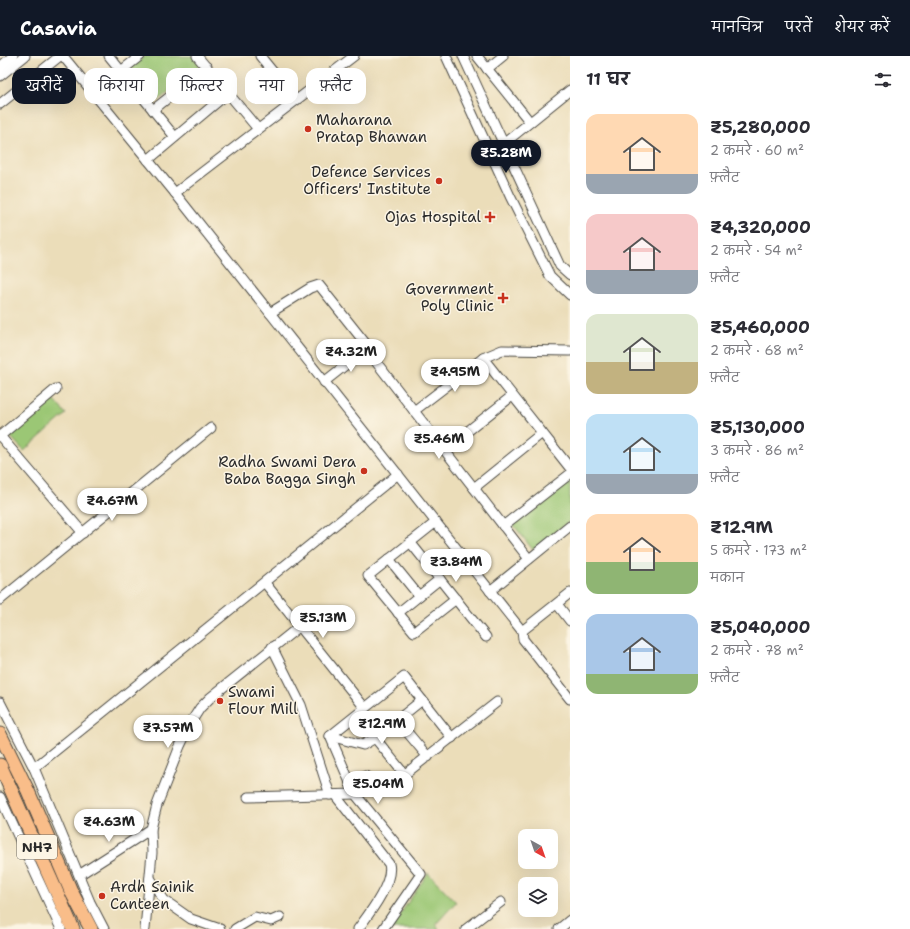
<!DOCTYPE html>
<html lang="hi">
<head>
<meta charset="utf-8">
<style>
	:root { --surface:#fff; --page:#f2f2f3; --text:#2b2b33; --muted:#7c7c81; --accent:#111827 }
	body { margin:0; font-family:"Shantell Sans","Playpen Sans Deva",sans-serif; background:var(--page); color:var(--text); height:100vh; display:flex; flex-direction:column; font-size:15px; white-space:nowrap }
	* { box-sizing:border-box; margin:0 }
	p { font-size:13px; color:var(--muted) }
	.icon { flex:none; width:22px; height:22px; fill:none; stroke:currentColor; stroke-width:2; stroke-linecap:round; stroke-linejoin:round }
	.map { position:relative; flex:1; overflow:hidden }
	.drawer { display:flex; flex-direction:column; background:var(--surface); width:340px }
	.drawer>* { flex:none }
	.banner { position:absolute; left:12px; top:12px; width:380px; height:36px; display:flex; gap:8px }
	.needle { width:26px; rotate:140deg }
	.fabs { position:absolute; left:518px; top:773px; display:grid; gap:8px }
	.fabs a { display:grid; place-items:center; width:40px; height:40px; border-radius:8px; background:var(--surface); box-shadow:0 4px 16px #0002; font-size:20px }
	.price { position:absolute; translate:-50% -34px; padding:0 9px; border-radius:14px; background:#fff; color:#222; font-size:13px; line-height:26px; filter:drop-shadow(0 1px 2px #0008) }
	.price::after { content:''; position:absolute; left:50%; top:24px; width:12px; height:9px; margin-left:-6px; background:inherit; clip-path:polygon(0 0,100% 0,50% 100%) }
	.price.selected { background:var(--accent); color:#fff }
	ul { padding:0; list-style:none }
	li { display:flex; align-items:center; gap:12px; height:100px; padding:0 16px }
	li span { display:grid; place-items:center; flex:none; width:112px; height:80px; border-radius:12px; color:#555 }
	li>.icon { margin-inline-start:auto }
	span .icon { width:48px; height:48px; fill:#fffc; stroke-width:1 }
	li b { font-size:17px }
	h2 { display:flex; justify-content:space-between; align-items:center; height:48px; padding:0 16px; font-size:17px }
	.chip { padding:0 14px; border-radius:12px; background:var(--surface); box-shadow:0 4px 16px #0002; font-size:14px; line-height:36px }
	.chip.selected { background:var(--accent); color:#fff }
	header { display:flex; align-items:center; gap:24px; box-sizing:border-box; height:56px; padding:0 20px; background:var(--accent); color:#fff }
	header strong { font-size:19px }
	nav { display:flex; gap:22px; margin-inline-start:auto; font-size:14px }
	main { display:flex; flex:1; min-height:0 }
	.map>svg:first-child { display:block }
	.green { fill:#9bc775; stroke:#637950 }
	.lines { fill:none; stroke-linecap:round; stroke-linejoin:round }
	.minor-casing { stroke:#484640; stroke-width:11 }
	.highway-casing { stroke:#484640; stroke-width:15 }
	.minor { stroke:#fff; stroke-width:9 }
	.highway { stroke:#f9bd89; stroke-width:13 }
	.poi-dot { fill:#c8321e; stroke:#fcf5e5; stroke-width:1.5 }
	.labels { text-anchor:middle; stroke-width:3; stroke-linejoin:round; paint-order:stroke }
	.shield { fill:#fcf5e5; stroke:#6a6863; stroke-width:1 }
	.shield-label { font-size:14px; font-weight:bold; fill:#2b2b2b }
	.poi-label { font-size:15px; fill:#2b2b2b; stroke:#fcf5e5; text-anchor:end }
</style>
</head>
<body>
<header>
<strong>Casavia</strong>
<nav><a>मानचित्र</a><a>परतें</a><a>शेयर करें</a></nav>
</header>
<main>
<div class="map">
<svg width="570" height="873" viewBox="0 0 570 873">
	<rect width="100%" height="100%" fill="#fcf5e5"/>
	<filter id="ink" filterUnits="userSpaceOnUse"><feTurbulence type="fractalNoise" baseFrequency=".025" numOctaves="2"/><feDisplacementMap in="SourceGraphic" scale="8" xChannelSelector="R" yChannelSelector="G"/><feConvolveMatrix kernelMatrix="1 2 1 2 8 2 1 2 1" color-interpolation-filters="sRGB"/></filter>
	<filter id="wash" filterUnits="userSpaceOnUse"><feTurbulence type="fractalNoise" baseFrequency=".012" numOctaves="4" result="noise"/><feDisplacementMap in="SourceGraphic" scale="16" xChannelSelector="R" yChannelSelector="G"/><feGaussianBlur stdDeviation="0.9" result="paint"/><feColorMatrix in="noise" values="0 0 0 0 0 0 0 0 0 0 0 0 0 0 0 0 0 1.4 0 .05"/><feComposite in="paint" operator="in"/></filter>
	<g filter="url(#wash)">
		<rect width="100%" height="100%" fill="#ebddb9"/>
		<g class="green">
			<path d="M145 0H194L201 9 155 47 128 14Z"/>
			<path d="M53 343 66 358 24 395 10 380Z"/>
			<path d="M570 421V465L533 494 512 467Z"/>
			<path d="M428 817 456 846 436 868 439 873H390Z"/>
		</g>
	</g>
	<g filter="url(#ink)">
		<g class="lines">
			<defs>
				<g id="minor">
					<path d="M63 0 175 137 522 575 523 583 570 643"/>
					<path d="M109 0 175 81"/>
					<path d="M197 0 258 73"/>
					<path d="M260 0 296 44"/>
					<path d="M446 0 510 140 550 220 570 239"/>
					<path d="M463 0 560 210 570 219"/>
					<path d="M477 0 530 66"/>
					<path d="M0 11 13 0"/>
					<path d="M487 13 503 0"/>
					<path d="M121 15 140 0"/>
					<path d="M0 20 25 0"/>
					<path d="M0 48 60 0"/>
					<path d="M153 54 207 11"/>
					<path d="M491 98 570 34"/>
					<path d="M148 104 228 37"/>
					<path d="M175 137 354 0"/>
					<path d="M270 257 310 232 319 229 366 288V293L529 503"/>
					<path d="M483 302 570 412"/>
					<path d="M324 326 366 293"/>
					<path d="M414 355 483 302 502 294 570 295"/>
					<path d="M0 380 83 477"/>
					<path d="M0 380 56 333"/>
					<path d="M444 394 512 340"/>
					<path d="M474 432 542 377"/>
					<path d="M436 466 368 520 414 576 456 543"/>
					<path d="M503 470 570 418"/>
					<path d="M410 486 486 581"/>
					<path d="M389 503 419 540"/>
					<path d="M265 527 365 652"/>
					<path d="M490 535 570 470"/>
					<path d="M0 544 211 372"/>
					<path d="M557 548 570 565"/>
					<path d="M398 557 440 523"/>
					<path d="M522 575 570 537"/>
					<path d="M272 591 301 649 330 739"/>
					<path d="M0 646 34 712 90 846 104 873"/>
					<path d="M397 664 428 701"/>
					<path d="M330 680 363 689 375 682 422 644"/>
					<path d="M375 682 405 719"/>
					<path d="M34 712 398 418"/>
					<path d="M350 728 365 720 386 733 497 646"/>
					<path d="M335 739 389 808C394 826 369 858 358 873"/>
					<path d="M0 741 61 873"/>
					<path d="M248 741 355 738"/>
					<path d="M79 819 151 773"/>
					<path d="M150 822 164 844 191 863 220 873"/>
					<path d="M145 873 152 797 151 773 157 749 180 690 193 663 200 652 211 641 300 570"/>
					<path d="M235 873 255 861 271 865 280 861"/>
					<path d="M383 873 421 818 355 738 330 680 404 621 452 682"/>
					<path d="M466 873 501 846"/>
					<path d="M559 873 570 864"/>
				</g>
				<g id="highway">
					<path d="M0 678 28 735 71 835 91 873"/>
					<path d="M0 709 73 873"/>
				</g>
			</defs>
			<use href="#minor" class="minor-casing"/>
			<use href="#highway" class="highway-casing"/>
			<use href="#minor" class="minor"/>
			<use href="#highway" class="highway"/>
		</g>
	</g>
	<g class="poi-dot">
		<circle cx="308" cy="73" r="4"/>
		<circle cx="439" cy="125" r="4"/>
		<path d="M488 155h4v4h4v4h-4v4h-4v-4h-4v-4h4z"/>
		<path d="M501 236h4v4h4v4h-4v4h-4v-4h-4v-4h4z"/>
		<circle cx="364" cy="415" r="4"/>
		<circle cx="220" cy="645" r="4"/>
		<circle cx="102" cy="840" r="4"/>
	</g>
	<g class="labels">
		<rect class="shield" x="17" y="779" width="40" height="24" rx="3"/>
		<g class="shield-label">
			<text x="37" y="796">NH7</text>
		</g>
		<g class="poi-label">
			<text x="316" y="69" text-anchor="start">Maharana<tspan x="316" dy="17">Pratap Bhawan</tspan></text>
			<text x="431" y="121">Defence Services<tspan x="431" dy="17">Officers' Institute</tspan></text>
			<text x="481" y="166">Ojas Hospital</text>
			<text x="494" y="238">Government<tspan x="494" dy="17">Poly Clinic</tspan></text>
			<text x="356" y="411">Radha Swami Dera<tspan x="356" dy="17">Baba Bagga Singh</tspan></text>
			<text x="228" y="641" text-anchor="start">Swami<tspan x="228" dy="17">Flour Mill</tspan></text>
			<text x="110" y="836" text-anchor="start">Ardh Sainik<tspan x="110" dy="17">Canteen</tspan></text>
		</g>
	</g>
</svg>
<div class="fabs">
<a><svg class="needle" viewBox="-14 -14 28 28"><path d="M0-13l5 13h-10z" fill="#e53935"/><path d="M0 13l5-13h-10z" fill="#7c7c81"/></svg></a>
<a><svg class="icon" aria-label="layers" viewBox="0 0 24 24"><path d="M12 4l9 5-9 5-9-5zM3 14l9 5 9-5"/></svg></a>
</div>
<b class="price selected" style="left:506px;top:118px">₹5.28M</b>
<b class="price" style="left:351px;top:317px">₹4.32M</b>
<b class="price" style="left:455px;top:337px">₹4.95M</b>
<b class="price" style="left:439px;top:404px">₹5.46M</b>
<b class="price" style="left:112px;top:466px">₹4.67M</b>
<b class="price" style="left:456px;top:527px">₹3.84M</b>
<b class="price" style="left:323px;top:583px">₹5.13M</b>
<b class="price" style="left:382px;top:689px">₹12.9M</b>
<b class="price" style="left:168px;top:693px">₹7.57M</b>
<b class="price" style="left:378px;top:749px">₹5.04M</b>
<b class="price" style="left:109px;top:787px">₹4.63M</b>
<div class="banner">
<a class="chip selected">खरीदें</a>
<a class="chip">किराया</a>
<a class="chip">फ़िल्टर</a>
<a class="chip">नया</a>
<a class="chip">फ़्लैट</a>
</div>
</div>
<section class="drawer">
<h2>11 घर<svg class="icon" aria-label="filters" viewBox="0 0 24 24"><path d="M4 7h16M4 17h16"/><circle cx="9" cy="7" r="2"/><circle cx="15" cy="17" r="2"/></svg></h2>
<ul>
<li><span style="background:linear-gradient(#ffd9b3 75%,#9aa5b1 0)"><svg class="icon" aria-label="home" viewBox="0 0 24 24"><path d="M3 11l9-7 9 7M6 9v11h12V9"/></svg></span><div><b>₹5,280,000</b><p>2 कमरे · 60 m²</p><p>फ़्लैट</p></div></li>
<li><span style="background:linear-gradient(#f6c9c9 70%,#9aa5b1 0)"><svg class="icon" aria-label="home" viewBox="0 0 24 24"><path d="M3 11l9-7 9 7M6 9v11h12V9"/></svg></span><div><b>₹4,320,000</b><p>2 कमरे · 54 m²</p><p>फ़्लैट</p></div></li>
<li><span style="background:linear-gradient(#dfe7d0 60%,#c2b280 0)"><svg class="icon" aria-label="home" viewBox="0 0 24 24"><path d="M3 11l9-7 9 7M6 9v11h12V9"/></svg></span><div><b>₹5,460,000</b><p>2 कमरे · 68 m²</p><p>फ़्लैट</p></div></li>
<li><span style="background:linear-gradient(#bfe0f5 75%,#9aa5b1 0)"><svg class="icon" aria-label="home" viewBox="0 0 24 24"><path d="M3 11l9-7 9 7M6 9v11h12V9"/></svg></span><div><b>₹5,130,000</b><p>3 कमरे · 86 m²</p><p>फ़्लैट</p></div></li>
<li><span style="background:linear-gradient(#ffd9b3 60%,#8fb573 0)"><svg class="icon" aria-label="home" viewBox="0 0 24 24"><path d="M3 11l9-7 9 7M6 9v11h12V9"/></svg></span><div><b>₹12.9M</b><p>5 कमरे · 173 m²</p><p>मकान</p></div></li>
<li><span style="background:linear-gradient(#a9c7e8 75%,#8fb573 0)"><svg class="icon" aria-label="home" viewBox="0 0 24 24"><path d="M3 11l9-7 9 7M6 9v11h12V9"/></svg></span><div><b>₹5,040,000</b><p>2 कमरे · 78 m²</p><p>फ़्लैट</p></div></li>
</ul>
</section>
</main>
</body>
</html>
